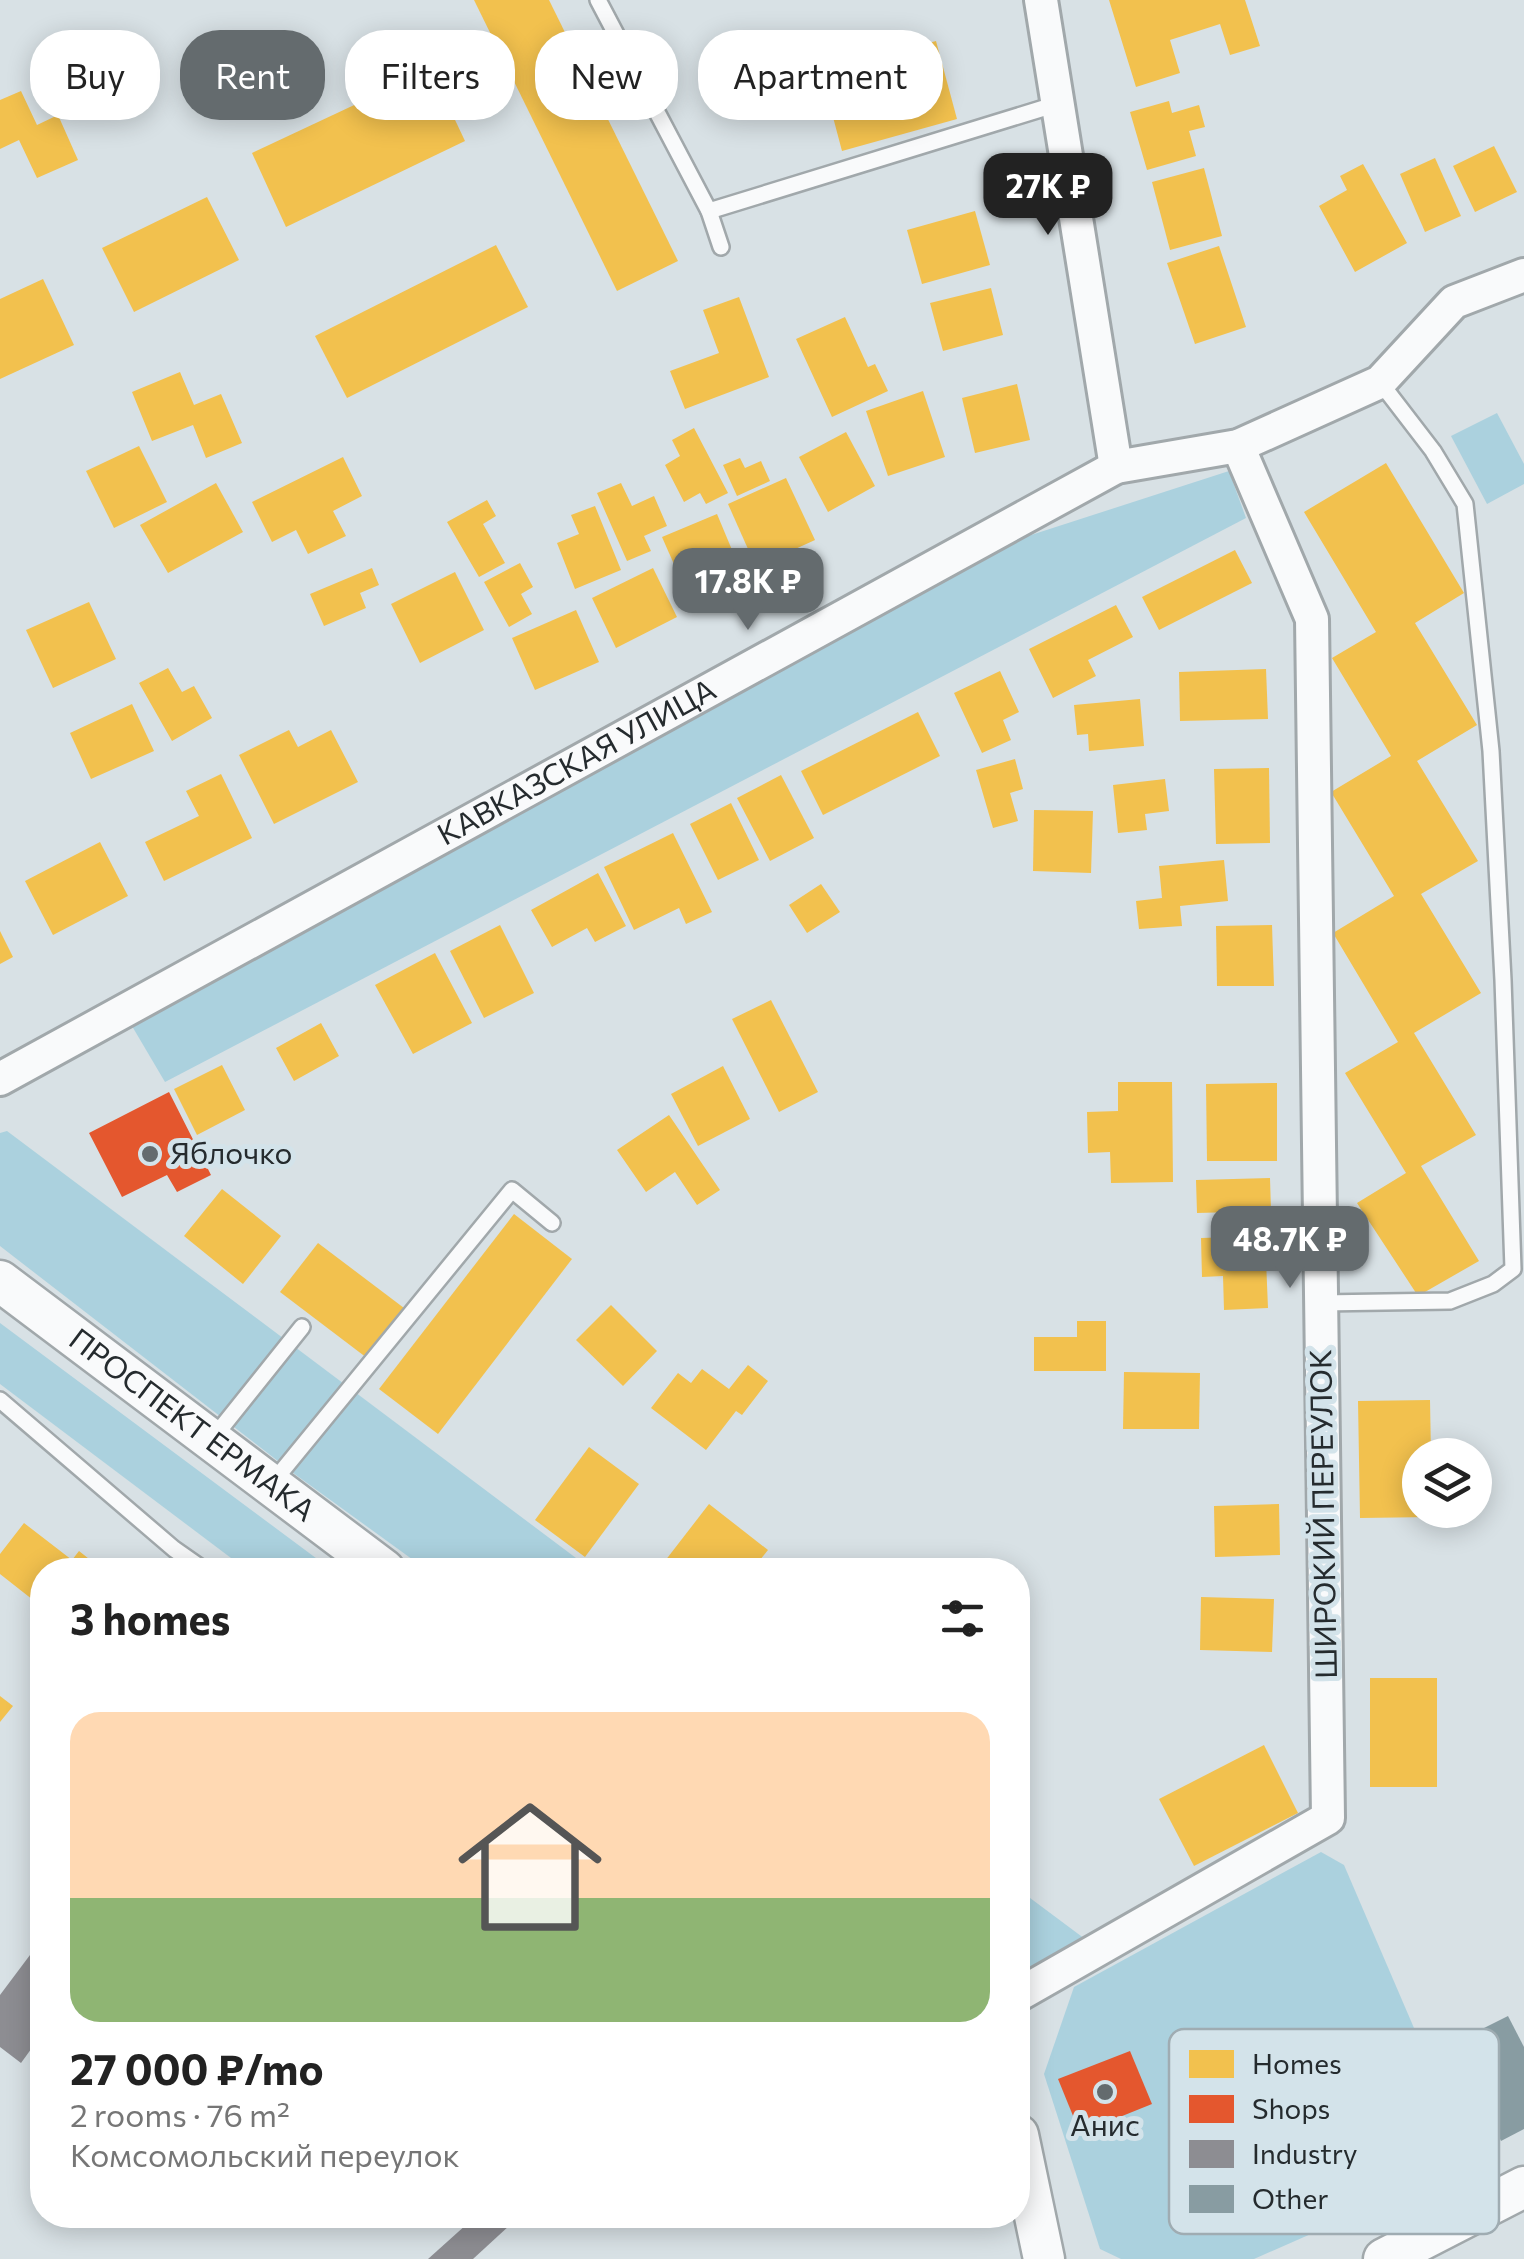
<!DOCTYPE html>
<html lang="en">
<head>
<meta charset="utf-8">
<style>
	:root { --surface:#fff; --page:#f6f6f6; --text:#222; --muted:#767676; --accent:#646b6e }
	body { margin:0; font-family:Commissioner,sans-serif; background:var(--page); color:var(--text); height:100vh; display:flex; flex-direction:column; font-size:38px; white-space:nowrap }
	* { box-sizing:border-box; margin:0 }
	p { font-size:32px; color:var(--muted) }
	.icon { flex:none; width:55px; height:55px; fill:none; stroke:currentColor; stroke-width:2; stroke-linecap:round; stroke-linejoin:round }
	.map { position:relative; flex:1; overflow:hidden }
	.panel { position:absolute; left:30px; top:1558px; width:1000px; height:670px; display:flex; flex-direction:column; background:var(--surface); border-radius:40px; box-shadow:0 5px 25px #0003 }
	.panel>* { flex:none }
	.banner { position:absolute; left:30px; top:30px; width:1000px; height:90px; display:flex; gap:20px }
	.fabs { position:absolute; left:1402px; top:1438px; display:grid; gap:20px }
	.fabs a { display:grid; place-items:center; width:90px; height:90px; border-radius:50%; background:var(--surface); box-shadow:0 5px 25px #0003; font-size:50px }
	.price { position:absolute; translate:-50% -85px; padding:0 22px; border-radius:20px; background:var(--accent); color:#fff; font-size:32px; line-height:65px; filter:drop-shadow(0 2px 5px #0008) }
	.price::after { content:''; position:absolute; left:50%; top:60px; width:30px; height:22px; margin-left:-15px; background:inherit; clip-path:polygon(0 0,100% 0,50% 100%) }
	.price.current { background:#222; color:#fff }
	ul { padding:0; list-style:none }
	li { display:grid; align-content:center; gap:20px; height:530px; padding:0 40px }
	li span { display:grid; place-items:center; height:310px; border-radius:30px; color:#555 }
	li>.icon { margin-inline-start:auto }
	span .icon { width:180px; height:180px; fill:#fffc; stroke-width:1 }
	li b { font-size:42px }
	h2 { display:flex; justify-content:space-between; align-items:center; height:120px; padding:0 40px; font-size:42px }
	.pill { padding:0 35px; border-radius:40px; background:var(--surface); box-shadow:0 5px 25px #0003; font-size:35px; line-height:90px }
	.pill.current { background:var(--accent); color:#fff }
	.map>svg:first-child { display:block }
	.green { fill:#abd1de }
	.homes { fill:#f2c14e }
	.shops { fill:#e4572e }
	.industry { fill:#8d8d92 }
	.building { fill:#889ca2 }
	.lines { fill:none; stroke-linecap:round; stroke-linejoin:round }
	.service-casing { stroke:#a1a8ab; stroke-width:20 }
	.minor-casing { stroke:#a1a8ab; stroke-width:38 }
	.tertiary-casing { stroke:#a1a8ab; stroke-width:45 }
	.service { stroke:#f9fafb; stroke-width:15 }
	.minor { stroke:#f9fafb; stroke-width:32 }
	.tertiary { stroke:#f9fafb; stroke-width:40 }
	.poi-dot { fill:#646b6e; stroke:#d3e3ea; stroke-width:4 }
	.labels { text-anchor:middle; stroke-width:10; stroke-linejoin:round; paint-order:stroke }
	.street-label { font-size:30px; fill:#252b2e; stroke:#d3e3ea }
	.poi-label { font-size:30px; fill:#252b2e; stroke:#d3e3ea; text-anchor:start }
	.key { fill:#d3e3ea; stroke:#9facb2; stroke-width:2.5 }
	.key-label { font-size:28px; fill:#252b2e }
</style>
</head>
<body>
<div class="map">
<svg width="1524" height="2259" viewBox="0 0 1524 2259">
	<rect width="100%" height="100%" fill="#d8e1e5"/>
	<g class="green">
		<path d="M1497 413 1524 464V484L1487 504 1451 436Z"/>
		<path d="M1229 471 1246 518 165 1082 129 1021 1028 536Z"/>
		<path d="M7 1131 592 1570H427L296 1475 0 1246V1133Z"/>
		<path d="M0 1323 332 1570H247L0 1384Z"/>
		<path d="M1321 1852 1344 1865 1472 2163 1254 2259H1121L1100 2249 1044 2074 1074 1987Z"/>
		<path d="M1018 1889 1085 1939 1018 1979Z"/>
	</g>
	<g class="homes">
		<path d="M474 0H549L678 261 617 291Z"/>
		<path d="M1109 0H1245L1260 46 1230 55 1220 24 1170 40 1180 73 1136 87Z"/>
		<path d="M936 41 957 119 842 151 821 72Z"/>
		<path d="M431 69 465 141 286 227 252 153Z"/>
		<path d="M21 91 37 125 58 115 78 160 37 178 19 140 0 149V100Z"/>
		<path d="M1169 101 1172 113 1199 105 1205 127 1189 131 1196 156 1147 170 1130 112Z"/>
		<path d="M1494 146 1517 192 1475 212 1453 166Z"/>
		<path d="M1435 158 1461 216 1425 232 1400 174Z"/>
		<path d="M1363 164 1407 243 1355 272 1319 206 1347 190 1340 176Z"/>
		<path d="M1204 168 1222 236 1170 250 1152 182Z"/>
		<path d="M207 197 239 260 134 312 102 248Z"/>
		<path d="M975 211 990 265 922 284 907 230Z"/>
		<path d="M496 245 528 307 347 398 315 336Z"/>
		<path d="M1219 246 1246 327 1195 344 1167 263Z"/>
		<path d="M43 279 74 345 0 379V299Z"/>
		<path d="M991 288 1003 335 943 351 930 303Z"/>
		<path d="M739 297 769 377 685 409 670 371 719 353 703 310Z"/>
		<path d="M845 317 868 367 875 364 888 391 832 417 796 339Z"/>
		<path d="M180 372 194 405 221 394 242 443 206 458 193 425 152 441 132 392Z"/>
		<path d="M1017 384 1030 440 975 453 962 398Z"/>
		<path d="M923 391 945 457 888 476 866 411Z"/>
		<path d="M694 428 728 493 706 504 700 493 684 502 665 465 680 456 672 440Z"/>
		<path d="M846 432 875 486 828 512 799 457Z"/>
		<path d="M139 446 167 502 114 528 86 471Z"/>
		<path d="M343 457 362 496 333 511 346 536 308 554 296 530 272 542 252 502Z"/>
		<path d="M740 458 745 468 761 461 770 481 737 496 723 465Z"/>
		<path d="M1386 463 1464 593 1415 623 1477 725 1417 761 1478 861 1421 894 1481 993 1414 1033 1476 1135 1421 1166 1479 1261 1418 1296 1357 1203 1406 1173 1345 1073 1398 1042 1333 933 1394 896 1331 792 1391 756 1332 658 1376 632 1304 512Z"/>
		<path d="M786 478 815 540 756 567 728 504Z"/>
		<path d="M216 483 243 532 168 573 140 525Z"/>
		<path d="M621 483 632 506 654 496 667 526 644 536 651 551 627 561 597 493Z"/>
		<path d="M487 500 496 516 483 524 505 563 479 577 447 522Z"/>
		<path d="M595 506 621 570 575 589 557 543 579 534 571 515Z"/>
		<path d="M717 514 745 581 691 603 662 537Z"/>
		<path d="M1235 550 1252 583 1159 630 1142 597Z"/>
		<path d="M520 563 533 587 521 594 532 614 509 627 484 582Z"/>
		<path d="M372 568 379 585 360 593 366 608 324 626 310 594Z"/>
		<path d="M653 568 677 617 616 648 592 598Z"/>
		<path d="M455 572 484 630 420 663 391 604Z"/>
		<path d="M89 602 116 659 53 688 26 630Z"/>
		<path d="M1116 605 1133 637 1088 660 1096 676 1053 698 1029 649Z"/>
		<path d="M576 610 599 662 535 690 512 638Z"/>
		<path d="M168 668 182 692 194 686 212 718 172 741 139 683Z"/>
		<path d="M1266 669 1268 719 1180 721 1179 672Z"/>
		<path d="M1000 671 1019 712 1003 720 1011 740 982 753 954 693Z"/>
		<path d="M1140 699 1144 746 1089 751 1088 734 1077 735 1074 705Z"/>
		<path d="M132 704 154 751 91 779 70 733Z"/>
		<path d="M918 712 940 756 823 815 801 771Z"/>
		<path d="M289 730 298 747 331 730 358 782 274 824 239 755Z"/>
		<path d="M1015 759 1023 789 1010 793 1018 821 993 828 976 770Z"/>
		<path d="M1269 768 1270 843 1216 844 1214 769Z"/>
		<path d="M221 774 252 838 164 881 145 842 199 816 186 791Z"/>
		<path d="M781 775 814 838 770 861 737 798Z"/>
		<path d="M1165 779 1169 811 1145 814 1147 830 1118 833 1113 785Z"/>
		<path d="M731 803 759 860 718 880 690 824Z"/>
		<path d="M1034 810 1093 811 1091 873 1033 871Z"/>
		<path d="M673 833 712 912 686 924 679 908 634 930 604 867Z"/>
		<path d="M100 842 128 896 53 935 25 881Z"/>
		<path d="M1224 860 1228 901 1180 906 1182 926 1139 929 1136 901 1162 898 1159 866Z"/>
		<path d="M598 873 626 926 595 942 587 928 552 947 531 910Z"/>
		<path d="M821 884 840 912 807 933 789 905Z"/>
		<path d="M500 925 534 993 484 1018 450 951Z"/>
		<path d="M1272 925 1274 986H1217L1216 926Z"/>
		<path d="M0 931 13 957 0 964Z"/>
		<path d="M435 953 472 1023 413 1054 375 985Z"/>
		<path d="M771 1000 818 1092 779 1112 732 1019Z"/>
		<path d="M321 1023 339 1056 294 1081 276 1048Z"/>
		<path d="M222 1065 245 1110 197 1135 174 1089Z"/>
		<path d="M723 1066 750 1119 698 1146 671 1094Z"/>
		<path d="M1118 1082H1172L1173 1182 1111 1183 1110 1152 1088 1153 1087 1112 1118 1111Z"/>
		<path d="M1277 1083V1161H1207L1206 1084Z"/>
		<path d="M669 1115 720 1190 697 1205 675 1172 646 1192 617 1150Z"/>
		<path d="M1270 1178 1271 1211 1197 1213 1196 1180Z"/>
		<path d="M222 1189 281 1236 243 1284 184 1236Z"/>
		<path d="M514 1214 572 1259 438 1434 379 1389Z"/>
		<path d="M1265 1236 1268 1308 1224 1310 1223 1276 1202 1277 1201 1238Z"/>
		<path d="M318 1243 404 1308 367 1358 280 1292Z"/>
		<path d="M611 1305 657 1351 623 1386 576 1340Z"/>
		<path d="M1077 1321H1106V1371H1034V1337H1077Z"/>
		<path d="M748 1365 768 1381 742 1415 736 1411 706 1450 651 1408 678 1373 691 1383 702 1369 729 1389Z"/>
		<path d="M1124 1372 1200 1373 1199 1429H1123Z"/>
		<path d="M1430 1400 1431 1455H1420V1510H1432V1517L1360 1518 1358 1401Z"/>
		<path d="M589 1447 639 1484 585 1557 535 1520Z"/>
		<path d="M709 1504 768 1550 752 1570H658Z"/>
		<path d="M1279 1504 1280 1555 1215 1557 1214 1506Z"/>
		<path d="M24 1523 72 1560 79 1551 103 1570H42V1607L0 1574V1554Z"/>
		<path d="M1201 1597 1274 1599 1272 1652 1200 1650Z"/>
		<rect x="1370" y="1678" width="67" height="109"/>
		<path d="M0 1696 13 1706 0 1722Z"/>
		<path d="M1264 1745 1298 1813 1194 1866 1159 1799Z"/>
	</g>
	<g class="shops">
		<path d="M169 1092 211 1175 177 1192 167 1175 122 1197 89 1133Z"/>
		<path d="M1130 2051 1152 2104 1080 2133 1058 2079Z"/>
	</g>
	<g class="industry">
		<path d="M42 1939V2034L21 2063 0 2047V1995Z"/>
		<path d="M477 2215H521L473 2259H428Z"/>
	</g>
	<path class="building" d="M1508 2016 1524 2047V2129L1501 2141 1452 2044Z"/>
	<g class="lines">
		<defs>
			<g id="service">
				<path d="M598 0 709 211 721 247"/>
				<path d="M709 211 1057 104"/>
				<path d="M1321 1303 1450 1301 1493 1284 1513 1269 1503 980 1491 751 1465 504 1433 451 1380 382"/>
				<path d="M0 1400 174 1549 204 1570"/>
				<path d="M214 1437 302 1327"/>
				<path d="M273 1482 512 1190 552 1223"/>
			</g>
			<g id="minor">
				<path d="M1041 0 1116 467"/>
				<path id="s1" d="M0 1079 1116 467 1238 446 1380 382 1454 302 1524 275"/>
				<path d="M1018 1995 1328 1818 1312 619 1238 446"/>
			</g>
			<g id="tertiary">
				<path id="s2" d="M0 1281 384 1570"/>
				<path d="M1018 2135 1044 2259"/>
				<path d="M1384 2259 1524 2187"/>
			</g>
		</defs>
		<use href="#service" class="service-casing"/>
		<use href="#minor" class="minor-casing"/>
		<use href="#tertiary" class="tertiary-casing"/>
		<use href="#service" class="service"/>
		<use href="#minor" class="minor"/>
		<use href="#tertiary" class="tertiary"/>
	</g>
	<g class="poi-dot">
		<circle cx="150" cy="1154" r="10"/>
		<circle cx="1105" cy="2092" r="10"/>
	</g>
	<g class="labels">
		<g class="street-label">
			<text dy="10" stroke="none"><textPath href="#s1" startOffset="658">КАВКАЗСКАЯ УЛИЦА</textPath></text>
			<text dy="10" stroke="none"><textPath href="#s2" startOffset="240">ПРОСПЕКТ ЕРМАКА</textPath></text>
			<text transform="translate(1324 1514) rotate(-91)" y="10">ШИРОКИЙ ПЕРЕУЛОК</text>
		</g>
		<g class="poi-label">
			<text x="170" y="1164">Яблочко</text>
			<text x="1105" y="2136" text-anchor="middle">Анис</text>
		</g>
	</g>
	<rect x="1169" y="2029" width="330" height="205" rx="15" class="key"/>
	<rect x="1189" y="2050" width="45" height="28" fill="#f2c14e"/>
	<rect x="1189" y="2095" width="45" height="28" fill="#e4572e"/>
	<rect x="1189" y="2140" width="45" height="28" fill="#8d8d92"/>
	<rect x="1189" y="2185" width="45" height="28" fill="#889ca2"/>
	<g class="key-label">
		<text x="1252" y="2074">Homes</text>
		<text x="1252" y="2119">Shops</text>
		<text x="1252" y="2164">Industry</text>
		<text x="1252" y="2209">Other</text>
	</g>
</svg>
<div class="fabs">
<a><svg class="icon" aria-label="layers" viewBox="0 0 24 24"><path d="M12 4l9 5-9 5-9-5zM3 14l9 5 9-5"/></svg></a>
</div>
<b class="price current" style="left:1048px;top:238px">27K ₽</b>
<b class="price" style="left:748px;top:633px">17.8K ₽</b>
<b class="price" style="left:1290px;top:1291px">48.7K ₽</b>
<div class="banner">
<a class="pill">Buy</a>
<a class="pill current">Rent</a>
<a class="pill">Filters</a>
<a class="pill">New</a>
<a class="pill">Apartment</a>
</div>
<section class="panel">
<h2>3 homes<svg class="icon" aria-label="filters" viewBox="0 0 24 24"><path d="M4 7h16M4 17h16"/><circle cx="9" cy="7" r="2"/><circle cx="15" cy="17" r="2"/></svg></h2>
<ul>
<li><span style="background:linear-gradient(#ffd9b3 60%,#8fb573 0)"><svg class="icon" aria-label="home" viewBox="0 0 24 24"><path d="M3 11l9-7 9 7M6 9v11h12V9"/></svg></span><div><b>27 000 ₽/mo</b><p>2 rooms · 76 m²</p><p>Комсомольский переулок</p></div></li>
</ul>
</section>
</div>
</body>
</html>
